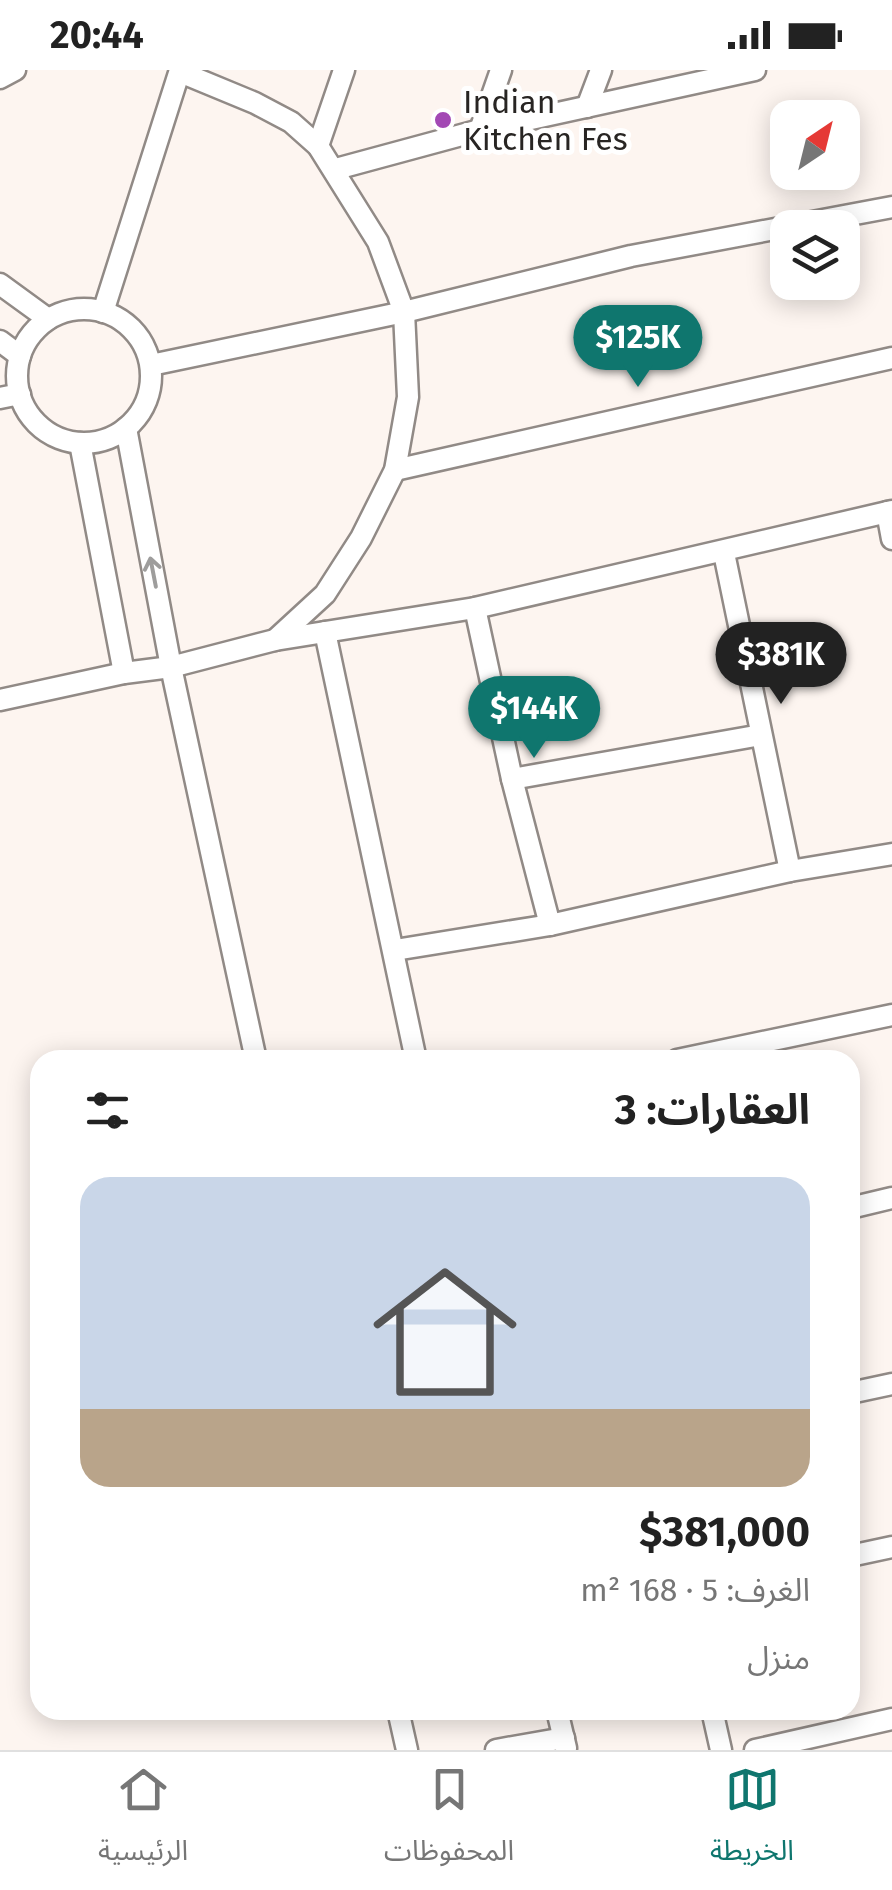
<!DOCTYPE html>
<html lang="ar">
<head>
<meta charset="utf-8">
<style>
	:root { --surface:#fff; --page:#f6f6f6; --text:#222; --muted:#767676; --line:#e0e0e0; --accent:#0f766e }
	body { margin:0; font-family:"Fira Sans","Noto Sans Arabic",sans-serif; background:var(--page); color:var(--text); direction:rtl; height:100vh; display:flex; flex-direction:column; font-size:38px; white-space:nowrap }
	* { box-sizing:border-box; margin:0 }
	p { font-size:32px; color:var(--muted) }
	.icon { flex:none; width:55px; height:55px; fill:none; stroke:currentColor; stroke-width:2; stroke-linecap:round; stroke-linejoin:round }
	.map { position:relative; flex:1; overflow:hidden; direction:ltr }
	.sheet { position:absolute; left:30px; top:980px; width:830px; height:670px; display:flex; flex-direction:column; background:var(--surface); border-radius:30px; box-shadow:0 5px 25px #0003; direction:rtl }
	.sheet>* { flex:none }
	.needle { width:65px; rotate:35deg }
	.buttons { position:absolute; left:770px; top:30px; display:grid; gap:20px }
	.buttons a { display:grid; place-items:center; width:90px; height:90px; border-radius:20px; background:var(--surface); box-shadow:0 5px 25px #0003; font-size:50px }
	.price { position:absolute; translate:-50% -85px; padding:0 22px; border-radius:35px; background:var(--accent); color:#fff; font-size:32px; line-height:65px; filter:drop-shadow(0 2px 5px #0008) }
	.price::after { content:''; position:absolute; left:50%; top:60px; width:30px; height:22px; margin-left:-15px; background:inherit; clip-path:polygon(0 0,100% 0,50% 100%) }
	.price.current { background:#222; color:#fff }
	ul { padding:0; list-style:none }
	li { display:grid; align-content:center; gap:20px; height:530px; padding:0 50px }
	li span { display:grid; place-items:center; height:310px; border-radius:30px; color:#555 }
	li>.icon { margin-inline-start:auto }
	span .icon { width:180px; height:180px; fill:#fffc; stroke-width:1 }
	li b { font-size:42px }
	h2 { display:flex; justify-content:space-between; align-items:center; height:120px; padding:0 50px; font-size:42px }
	.status { display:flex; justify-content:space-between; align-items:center; height:70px; padding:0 50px; background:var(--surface); direction:ltr }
	.status svg { height:28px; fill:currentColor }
	.tabs { display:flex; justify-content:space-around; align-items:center; height:140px; border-top:2px solid var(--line); background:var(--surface); font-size:28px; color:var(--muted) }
	.tabs a { display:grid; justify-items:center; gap:5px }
	.tabs .current { color:var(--accent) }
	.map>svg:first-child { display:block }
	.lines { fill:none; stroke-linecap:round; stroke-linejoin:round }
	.minor-casing { stroke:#918a86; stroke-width:25 }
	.minor { stroke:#fff; stroke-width:20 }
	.oneway { stroke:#9e9d9c }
	.poi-dot { fill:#a348b4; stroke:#fff; stroke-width:4 }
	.labels { text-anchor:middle; stroke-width:10; stroke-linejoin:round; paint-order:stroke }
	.poi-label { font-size:32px; fill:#282523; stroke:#fff; text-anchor:start }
</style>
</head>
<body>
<div class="status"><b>20:44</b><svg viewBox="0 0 49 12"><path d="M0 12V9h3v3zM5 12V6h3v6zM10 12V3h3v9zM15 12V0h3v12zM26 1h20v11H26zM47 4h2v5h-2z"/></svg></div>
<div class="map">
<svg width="892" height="1680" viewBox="0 0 892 1680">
	<rect width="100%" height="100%" fill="#fdf5f0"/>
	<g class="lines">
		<defs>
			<g id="minor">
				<path d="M180 2 255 33 291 52 318 76 378 172 404 242 408 327 395 400 361 468 325 524 275 570"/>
				<path d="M0 8 15 0"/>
				<path d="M587 37 601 0"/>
				<path d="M480 60 501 0"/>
				<path d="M318 76 344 0"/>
				<path d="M336 99 480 60 755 0"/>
				<path d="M0 214 48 249"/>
				<circle cx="84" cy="306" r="67"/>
				<path d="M103 242 180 0"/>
				<path d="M0 271 20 286"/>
				<path d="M151 295 404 242 631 186 892 137"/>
				<path d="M0 328 20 324"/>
				<path d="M126 358 171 597 256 990"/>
				<path d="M80 373 124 603"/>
				<path d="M395 400 892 288"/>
				<path d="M887 442 892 469"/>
				<path d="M724 483 790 801"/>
				<path d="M475 538 512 709 550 855"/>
				<path d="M325 562 416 990"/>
				<path d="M0 630 124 603 171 597 275 570 475 538 892 441"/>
				<path d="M512 709 761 665"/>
				<path d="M395 880 550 855 790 801 892 784"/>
				<path d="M677 990 892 945"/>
				<path d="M850 1138 892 1128"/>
				<path d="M850 1323 892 1314"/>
				<path d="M850 1486 892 1477"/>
				<path d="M398 1640 407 1680"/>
				<path d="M557 1640 566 1678"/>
				<path d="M712 1640 721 1680"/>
				<path d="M496 1680 564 1668"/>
				<path d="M755 1680 892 1649"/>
			</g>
		</defs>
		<use href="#minor" class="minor-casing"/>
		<use href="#minor" class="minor"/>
	</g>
	<defs><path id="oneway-shaft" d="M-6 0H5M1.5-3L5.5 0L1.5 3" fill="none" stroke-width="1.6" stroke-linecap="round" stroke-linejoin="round" transform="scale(2.5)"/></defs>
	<use class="oneway" href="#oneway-shaft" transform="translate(153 502) rotate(-101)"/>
	<circle class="poi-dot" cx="443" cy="50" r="10"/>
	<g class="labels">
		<g class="poi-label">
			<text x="463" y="43">Indian<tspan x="463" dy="37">Kitchen Fes</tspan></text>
		</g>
	</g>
</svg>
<div class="buttons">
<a><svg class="needle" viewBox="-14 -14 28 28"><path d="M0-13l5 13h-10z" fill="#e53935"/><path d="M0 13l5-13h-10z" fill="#767676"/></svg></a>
<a><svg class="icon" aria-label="layers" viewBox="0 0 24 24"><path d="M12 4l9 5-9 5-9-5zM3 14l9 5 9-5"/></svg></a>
</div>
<b class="price" style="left:638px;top:320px">$125K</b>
<b class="price current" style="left:781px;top:637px">$381K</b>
<b class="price" style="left:534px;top:691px">$144K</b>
<section class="sheet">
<h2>العقارات: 3<svg class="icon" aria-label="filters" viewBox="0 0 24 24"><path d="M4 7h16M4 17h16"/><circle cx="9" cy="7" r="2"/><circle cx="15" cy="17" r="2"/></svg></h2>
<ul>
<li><span style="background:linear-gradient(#c9d6e8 75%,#b9a48a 0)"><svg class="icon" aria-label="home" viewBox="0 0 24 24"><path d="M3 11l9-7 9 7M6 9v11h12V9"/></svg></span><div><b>$381,000</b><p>الغرف: 5 · 168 m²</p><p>منزل</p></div></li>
</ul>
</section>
</div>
<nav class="tabs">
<a class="current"><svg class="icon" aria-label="map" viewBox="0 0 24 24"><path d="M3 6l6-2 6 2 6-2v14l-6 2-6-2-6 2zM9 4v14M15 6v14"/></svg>الخريطة</a>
<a><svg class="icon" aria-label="saved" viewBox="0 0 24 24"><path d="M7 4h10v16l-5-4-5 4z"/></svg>المحفوظات</a>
<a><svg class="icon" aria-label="home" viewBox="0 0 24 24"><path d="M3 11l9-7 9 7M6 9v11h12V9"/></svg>الرئيسية</a>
</nav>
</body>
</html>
